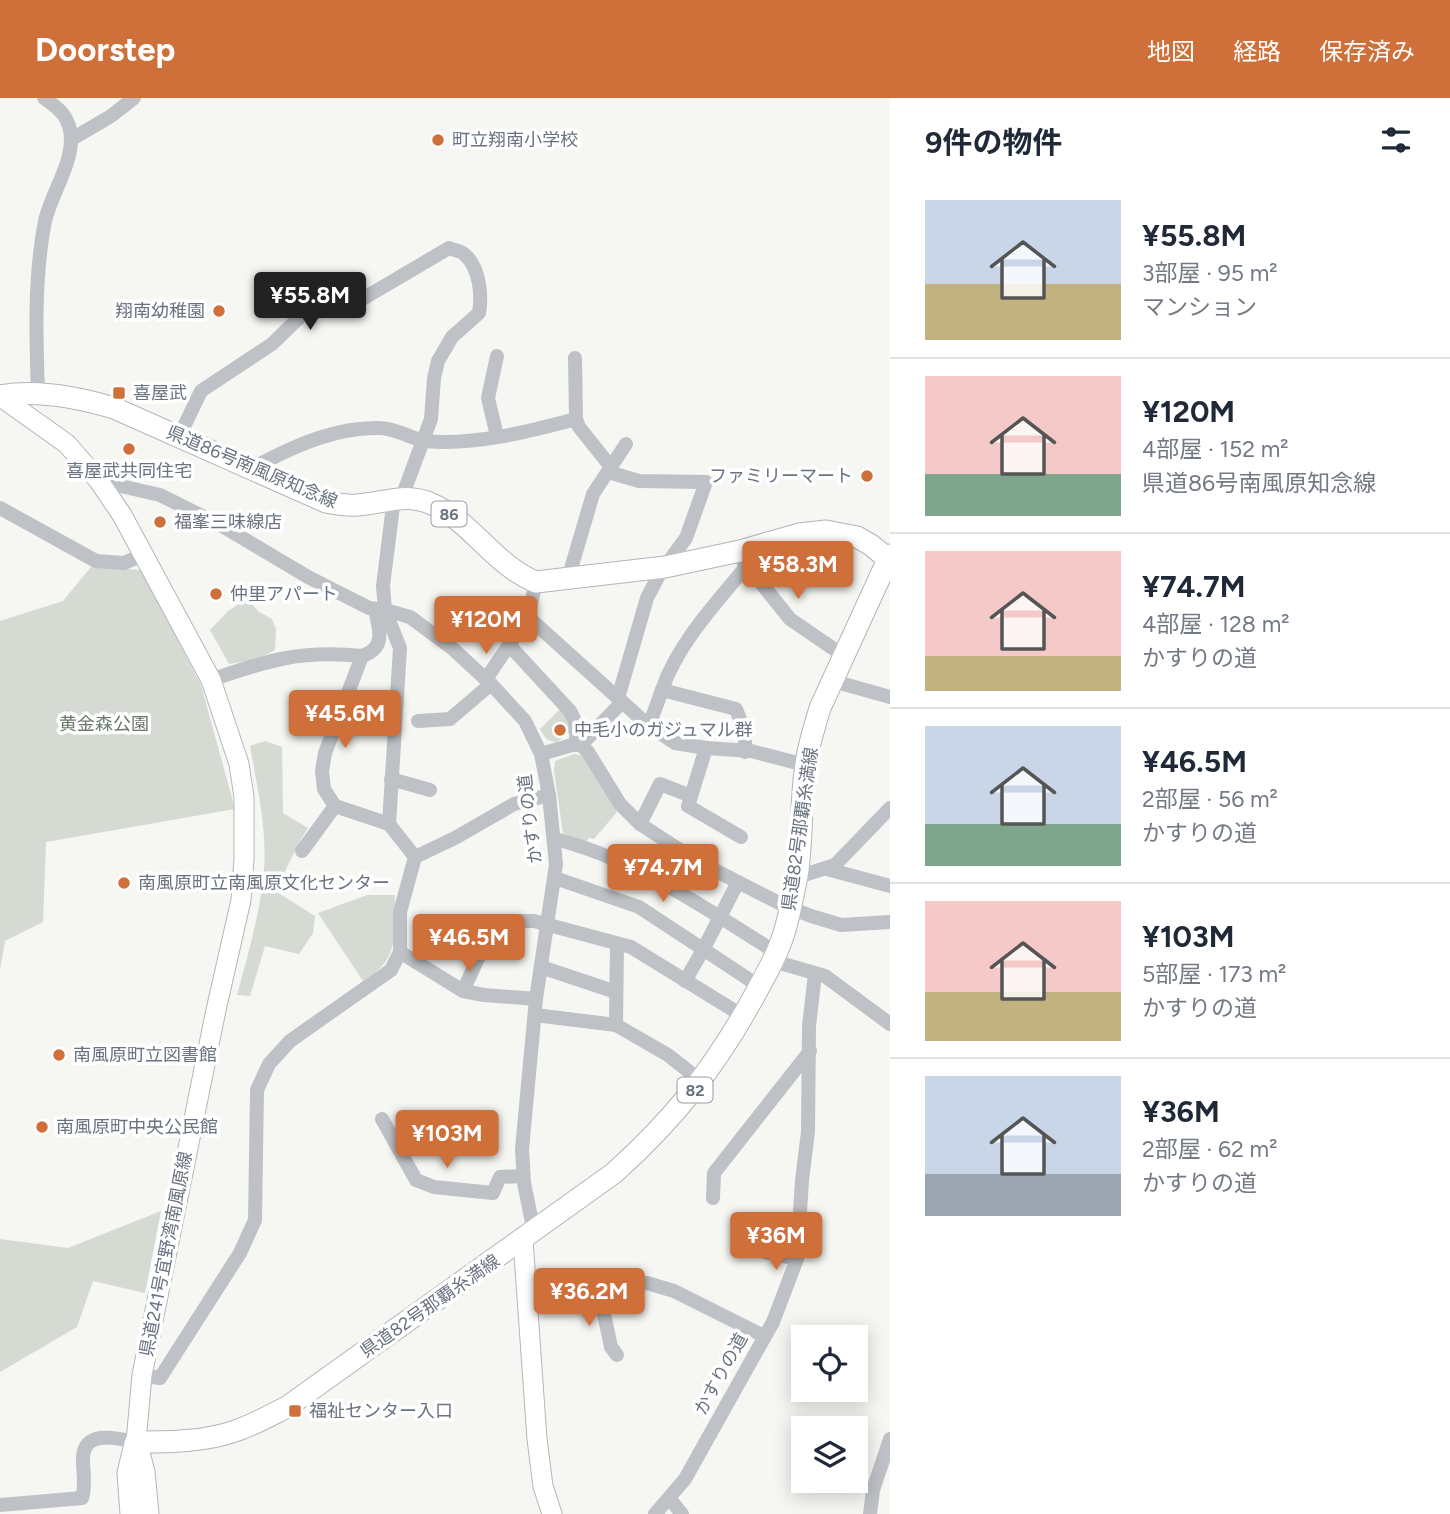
<!DOCTYPE html>
<html lang="ja">
<head>
<meta charset="utf-8">
<style>
	:root { --surface:#fff; --page:#f2f2f3; --text:#1f2937; --muted:#747a83; --line:#e0e1e3; --accent:#cf6f3a }
	body { margin:0; font-family:Figtree,"Noto Sans JP",sans-serif; background:var(--page); color:var(--text); height:100vh; display:flex; flex-direction:column; font-size:26px; white-space:nowrap }
	* { box-sizing:border-box; margin:0 }
	p { font-size:23px; color:var(--muted) }
	.icon { flex:none; width:38px; height:38px; fill:none; stroke:currentColor; stroke-width:2; stroke-linecap:round; stroke-linejoin:round }
	.map { position:relative; flex:1; overflow:hidden }
	.drawer { display:flex; flex-direction:column; background:var(--surface); width:560px }
	.drawer>* { flex:none }
	.fabs { position:absolute; left:791px; top:1227px; display:grid; gap:14px }
	.fabs a { display:grid; place-items:center; width:77px; height:77px; border-radius:0px; background:var(--surface); box-shadow:0 4px 18px #0003; font-size:35px }
	.price { position:absolute; translate:-50% -60px; padding:0 16px; border-radius:7px; background:var(--accent); color:#fff; font-size:23px; line-height:46px; filter:drop-shadow(0 2px 4px #0008) }
	.price::after { content:''; position:absolute; left:50%; top:42px; width:21px; height:16px; margin-left:-10px; background:inherit; clip-path:polygon(0 0,100% 0,50% 100%) }
	.price.current { background:#222; color:#fff }
	ul { padding:0; list-style:none }
	li { display:flex; align-items:center; gap:21px; height:175px; padding:0 35px }
	li+li { border-top:2px solid var(--line) }
	li span { display:grid; place-items:center; flex:none; width:196px; height:140px; border-radius:0px; color:#555 }
	li>.icon { margin-inline-start:auto }
	span .icon { width:84px; height:84px; fill:#fffc; stroke-width:1 }
	li b { font-size:30px }
	h2 { display:flex; justify-content:space-between; align-items:center; height:84px; padding:0 35px; font-size:30px }
	header { display:flex; align-items:center; gap:42px; box-sizing:border-box; height:98px; padding:0 35px; background:var(--accent); color:#fff }
	header strong { font-size:33px }
	nav { display:flex; gap:38px; margin-inline-start:auto; font-size:24px }
	main { display:flex; flex:1; min-height:0 }
	.map>svg:first-child { display:block }
	.green { fill:#d5dad3 }
	.lines { fill:none; stroke-linecap:round; stroke-linejoin:round }
	.secondary-casing { stroke:#b3b6bb; stroke-width:21 }
	.primary-casing { stroke:#b2b5b9; stroke-width:23 }
	.street { stroke:#bec1c5; stroke-width:14 }
	.secondary { stroke:#fff; stroke-width:19 }
	.primary { stroke:#fff; stroke-width:21 }
	.poi-dot { fill:#cf6f3a; stroke:#fff; stroke-width:2.5 }
	.labels { text-anchor:middle; stroke-width:7; stroke-linejoin:round; paint-order:stroke }
	.shield { fill:#fff; stroke:#969da7; stroke-width:2 }
	.shield-label { font-size:16px; font-weight:bold; fill:#697381 }
	.poi-label { font-size:18px; fill:#697381; stroke:#fff; text-anchor:start }
	.street-label { font-size:18px; fill:#697381; stroke:#fff }
	.park-label { font-size:18px; fill:#687967; stroke:#fff }
</style>
</head>
<body>
<header>
<strong>Doorstep</strong>
<nav><a>地図</a><a>経路</a><a>保存済み</a></nav>
</header>
<main>
<div class="map">
<svg width="890" height="1416" viewBox="0 0 890 1416">
	<rect width="100%" height="100%" fill="#f6f6f3"/>
	<g class="green">
		<path d="M91 469 141 472 201 587 235 711 46 744 43 824 5 843 0 872V523L63 503Z"/>
		<path d="M242 504H250L259 514 272 521 276 531 275 552 256 562 229 566 210 532 228 513Z"/>
		<path d="M562 609 569 618 570 634 557 644C548 644 544 639 540 631Z"/>
		<path d="M265 643 282 649 283 715 308 730 301 741 275 793 315 818 313 835 299 856 265 848 250 898 237 897C248 857 261 812 264 771 267 730 257 688 250 648Z"/>
		<path d="M574 656 581 657 585 661 617 714 594 741 589 740 584 747 563 735 554 673 555 663Z"/>
		<path d="M367 797H395C394 820 399 852 381 869 376 874 369 879 363 883L318 815Z"/>
		<path d="M161 1113 145 1195 93 1183 77 1229 0 1274V1141L68 1150Z"/>
	</g>
	<g class="lines">
		<defs>
			<g id="secondary">
				<path d="M1 299 67 346 99 383 122 417 211 582 239 666 244 699V761L241 802 216 912 142 1277 136 1344"/>
				<path d="M523 1142 537 1341 543 1388 552 1416"/>
			</g>
			<g id="primary">
				<path d="M0 298C37 291 77 299 114 310L326 404C337 406 347 408 358 407 385 405 405 394 432 406 472 424 494 467 536 484L665 469 740 453 799 436 826 433 857 439 871 447 888 461"/>
				<path d="M136 1344C169 1344 206 1344 238 1332 255 1326 271 1317 287 1309L614 1075C674 1021 713 972 752 902 764 880 777 858 784 835 790 816 793 797 797 778 803 741 800 703 806 667 808 647 815 628 820 610L890 457"/>
				<path d="M136 1344 144 1374 148 1416"/>
				<path d="M131 1416 128 1375 135 1346"/>
			</g>
		</defs>
		<use href="#secondary" class="secondary-casing"/>
		<use href="#primary" class="primary-casing"/>
		<g class="street">
			<path d="M72 41 111 18 134 0"/>
			<path d="M497 258 488 300 497 338"/>
			<path d="M575 260 576 321 579 329 611 369"/>
			<path d="M38 295C36 239 34 179 45 123 51 97 71 68 71 42 71 20 60 11 44 0"/>
			<path d="M179 339 201 293 272 246 306 213 354 206 449 150C453 152 461 153 464 156 480 169 482 198 479 215L452 239 438 263 434 280 431 321 402 399"/>
			<path d="M259 373 262 365C299 346 337 329 380 330 399 331 411 341 426 343 473 348 531 333 576 321"/>
			<path d="M608 374 639 383 706 384 686 440 659 477 647 500 618 600"/>
			<path d="M99 383 160 397 224 429 308 479 369 510 385 512 410 519 452 550 491 586 525 623 541 656 549 697 556 766 536 901 522 1051 524 1085 534 1134"/>
			<path d="M394 400 383 488 385 512 400 550 389 726 415 759"/>
			<path d="M0 410 96 463 124 465 145 456"/>
			<path d="M743 462 745 470 757 480 790 521 844 558"/>
			<path d="M568 481 593 396 626 346"/>
			<path d="M528 519 649 628 675 645 706 650 751 653 805 667"/>
			<path d="M509 547 570 613 575 623 577 647"/>
			<path d="M362 558 325 655 322 673 324 691 335 708 389 726"/>
			<path d="M486 581 528 519 536 484"/>
			<path d="M211 582C268 562 301 552 362 558 387 550 379 531 375 511"/>
			<path d="M833 583 890 599"/>
			<path d="M418 623 450 621 491 586"/>
			<path d="M649 628 662 592"/>
			<path d="M581 647 622 604"/>
			<path d="M706 650 688 708 741 739"/>
			<path d="M745 654V634L736 611 662 592C677 547 715 506 745 470"/>
			<path d="M541 656 572 647H581L588 654 620 706 640 726 697 763 783 807 811 818 841 827 890 824"/>
			<path d="M391 681 430 692"/>
			<path d="M640 726 660 686 691 698"/>
			<path d="M555 741C636 761 706 811 777 855"/>
			<path d="M302 753 335 708"/>
			<path d="M827 771 890 788"/>
			<path d="M797 777 807 776 835 767 890 710"/>
			<path d="M555 780 639 809 759 888"/>
			<path d="M400 854 463 893 484 897 536 901"/>
			<path d="M773 863 825 878 890 926"/>
			<path d="M541 869 616 894"/>
			<path d="M685 883 703 852 738 784"/>
			<path d="M463 893 485 845 497 832 516 823H534L631 849 743 918"/>
			<path d="M535 917 616 927 668 957 701 983"/>
			<path d="M616 927 617 846"/>
			<path d="M382 1021 416 1082 434 1089 493 1095 500 1079 523 1078"/>
			<path d="M713 1100 714 1075 810 953"/>
			<path d="M761 1153 797 1161"/>
			<path d="M598 1188 611 1249 617 1257"/>
			<path d="M527 1191 647 1185 674 1193 764 1238"/>
			<path d="M142 1277 160 1280 240 1155 255 1122 257 992 269 966 290 943 391 872 400 854V814L415 759 455 740 514 706 549 697"/>
			<path d="M670 1401 682 1416"/>
			<path d="M0 1407 82 1400C86 1387 83 1375 83 1361 83 1331 117 1340 136 1344"/>
			<path d="M655 1416 685 1381 773 1224 797 1161 802 1082 808 1034 809 928 815 876"/>
			<path d="M870 1416 873 1392 890 1341"/>
		</g>
		<use href="#secondary" class="secondary"/>
		<use href="#primary" class="primary"/>
	</g>
	<g class="poi-dot">
		<circle cx="438" cy="42" r="7"/>
		<circle cx="219" cy="213" r="7"/>
		<rect x="112" y="288" width="14" height="14" rx="3.5"/>
		<circle cx="129" cy="351" r="7"/>
		<circle cx="867" cy="378" r="7"/>
		<circle cx="160" cy="424" r="7"/>
		<circle cx="216" cy="496" r="7"/>
		<circle cx="560" cy="632" r="7"/>
		<circle cx="124" cy="785" r="7"/>
		<circle cx="59" cy="957" r="7"/>
		<circle cx="42" cy="1029" r="7"/>
		<rect x="288" y="1306" width="14" height="14" rx="3.5"/>
	</g>
	<g class="labels">
		<g class="shield">
			<rect x="431.5" y="403.5" width="35" height="25" rx="5"/>
			<rect x="677.5" y="979.5" width="35" height="25" rx="5"/>
		</g>
		<g class="shield-label">
			<text x="449" y="422">86</text>
			<text x="695" y="998">82</text>
		</g>
		<g class="poi-label">
			<text x="452" y="48">町立翔南小学校</text>
			<text x="205" y="219" text-anchor="end">翔南幼稚園</text>
			<text x="133" y="301">喜屋武</text>
			<text x="129" y="379" text-anchor="middle">喜屋武共同住宅</text>
			<text x="853" y="384" text-anchor="end">ファミリーマート</text>
			<text x="174" y="430">福峯三味線店</text>
			<text x="230" y="502">仲里アパート</text>
			<text x="574" y="638">中毛小のガジュマル群</text>
			<text x="138" y="791">南風原町立南風原文化センター</text>
			<text x="73" y="963">南風原町立図書館</text>
			<text x="56" y="1035">南風原町中央公民館</text>
			<text x="309" y="1319">福祉センター入口</text>
		</g>
		<g class="street-label">
			<text transform="translate(252 369) rotate(23)" y="6">県道86号南風原知念線</text>
			<text transform="translate(530 721) rotate(-97)" y="6">かすりの道</text>
			<text transform="translate(800 731) rotate(-82)" y="6">県道82号那覇糸満線</text>
			<text transform="translate(166 1156) rotate(-79)" y="6">県道241号宜野湾南風原線</text>
			<text transform="translate(430 1208) rotate(-35)" y="6">県道82号那覇糸満線</text>
			<text transform="translate(721 1276) rotate(-61)" y="6">かすりの道</text>
		</g>
		<g class="park-label">
			<text x="104" y="632">黄金森公園</text>
		</g>
	</g>
</svg>
<div class="fabs">
<a><svg class="icon" aria-label="locate" viewBox="0 0 24 24"><circle cx="12" cy="12" r="6"/><path d="M12 2v4M12 18v4M2 12h4M18 12h4"/></svg></a>
<a><svg class="icon" aria-label="layers" viewBox="0 0 24 24"><path d="M12 4l9 5-9 5-9-5zM3 14l9 5 9-5"/></svg></a>
</div>
<b class="price current" style="left:310px;top:234px">¥55.8M</b>
<b class="price" style="left:798px;top:503px">¥58.3M</b>
<b class="price" style="left:486px;top:558px">¥120M</b>
<b class="price" style="left:345px;top:652px">¥45.6M</b>
<b class="price" style="left:663px;top:806px">¥74.7M</b>
<b class="price" style="left:469px;top:876px">¥46.5M</b>
<b class="price" style="left:447px;top:1072px">¥103M</b>
<b class="price" style="left:776px;top:1174px">¥36M</b>
<b class="price" style="left:589px;top:1230px">¥36.2M</b>
</div>
<section class="drawer">
<h2>9件の物件<svg class="icon" aria-label="filters" viewBox="0 0 24 24"><path d="M4 7h16M4 17h16"/><circle cx="9" cy="7" r="2"/><circle cx="15" cy="17" r="2"/></svg></h2>
<ul>
<li><span style="background:linear-gradient(#c9d6e8 60%,#c2b280 0)"><svg class="icon" aria-label="home" viewBox="0 0 24 24"><path d="M3 11l9-7 9 7M6 9v11h12V9"/></svg></span><div><b>¥55.8M</b><p>3部屋 · 95 m²</p><p>マンション</p></div></li>
<li><span style="background:linear-gradient(#f6c9c9 70%,#7fa58c 0)"><svg class="icon" aria-label="home" viewBox="0 0 24 24"><path d="M3 11l9-7 9 7M6 9v11h12V9"/></svg></span><div><b>¥120M</b><p>4部屋 · 152 m²</p><p>県道86号南風原知念線</p></div></li>
<li><span style="background:linear-gradient(#f6c9c9 75%,#c2b280 0)"><svg class="icon" aria-label="home" viewBox="0 0 24 24"><path d="M3 11l9-7 9 7M6 9v11h12V9"/></svg></span><div><b>¥74.7M</b><p>4部屋 · 128 m²</p><p>かすりの道</p></div></li>
<li><span style="background:linear-gradient(#c9d6e8 70%,#7fa58c 0)"><svg class="icon" aria-label="home" viewBox="0 0 24 24"><path d="M3 11l9-7 9 7M6 9v11h12V9"/></svg></span><div><b>¥46.5M</b><p>2部屋 · 56 m²</p><p>かすりの道</p></div></li>
<li><span style="background:linear-gradient(#f6c9c9 65%,#c2b280 0)"><svg class="icon" aria-label="home" viewBox="0 0 24 24"><path d="M3 11l9-7 9 7M6 9v11h12V9"/></svg></span><div><b>¥103M</b><p>5部屋 · 173 m²</p><p>かすりの道</p></div></li>
<li><span style="background:linear-gradient(#c9d6e8 70%,#9aa5b1 0)"><svg class="icon" aria-label="home" viewBox="0 0 24 24"><path d="M3 11l9-7 9 7M6 9v11h12V9"/></svg></span><div><b>¥36M</b><p>2部屋 · 62 m²</p><p>かすりの道</p></div></li>
</ul>
</section>
</main>
</body>
</html>
